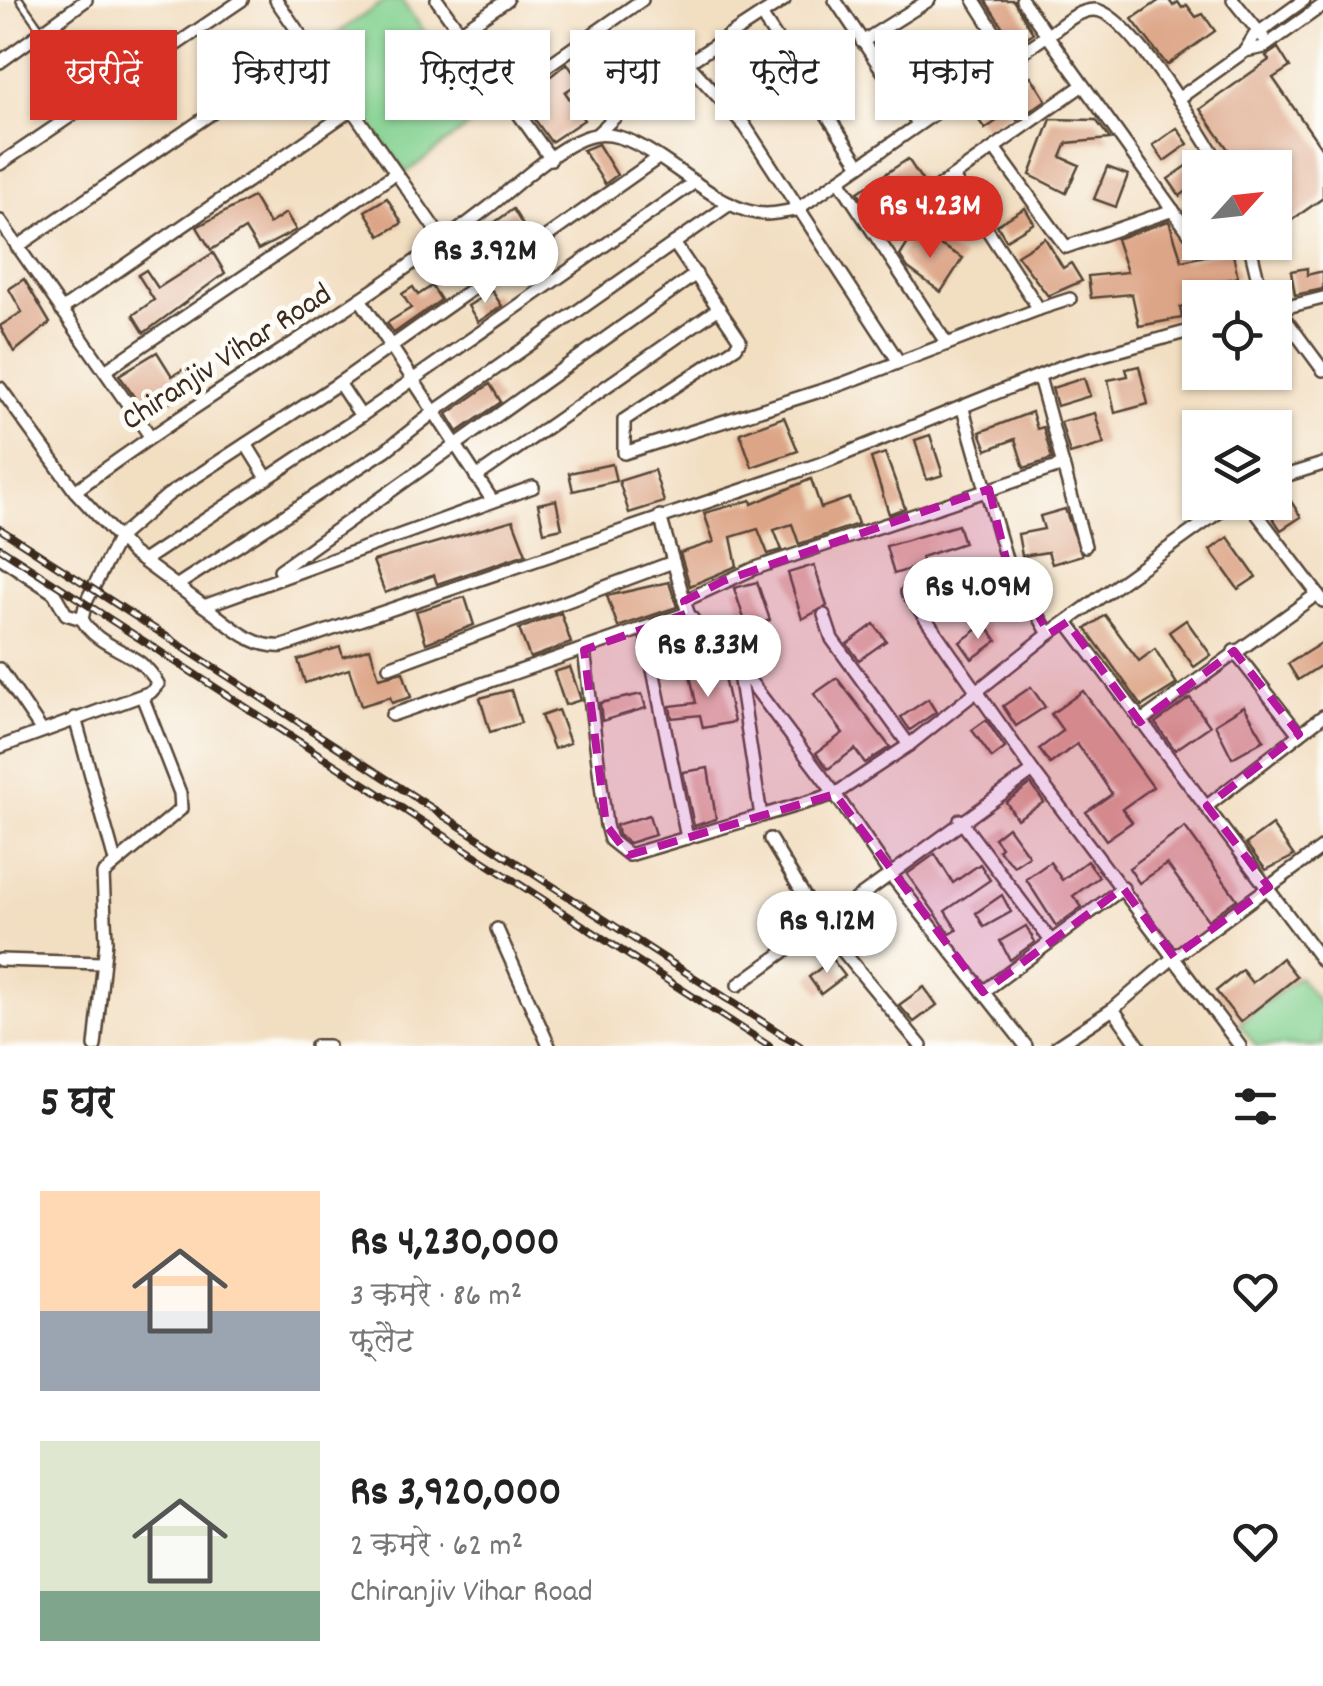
<!DOCTYPE html>
<html lang="hi">
<head>
<meta charset="utf-8">
<style>
	:root { --surface:#fff; --page:#f2f2f2; --text:#222; --muted:#767676; --accent:#d93025 }
	body { margin:0; font-family:Dekko,"Playpen Sans Deva",sans-serif; background:var(--page); color:var(--text); height:100vh; display:flex; flex-direction:column; font-size:38px; white-space:nowrap }
	* { box-sizing:border-box; margin:0 }
	p { font-size:32px; color:var(--muted) }
	.icon { flex:none; width:55px; height:55px; fill:none; stroke:currentColor; stroke-width:2; stroke-linecap:round; stroke-linejoin:round }
	.map { position:relative; height:1046px; overflow:hidden }
	.details { display:flex; flex-direction:column; background:var(--surface); flex:1 }
	.details>* { flex:none }
	.top-card { position:absolute; left:30px; top:30px; width:1265px; height:90px; display:flex; gap:20px }
	.needle { width:65px; rotate:63deg }
	.fabs { position:absolute; left:1182px; top:150px; display:grid; gap:20px }
	.fabs a { display:grid; place-items:center; width:110px; height:110px; border-radius:0px; background:var(--surface); box-shadow:0 2px 8px #0004; font-size:50px }
	.price { position:absolute; translate:-50% -85px; padding:0 22px; border-radius:35px; background:#fff; color:#222; font-size:32px; line-height:65px; filter:drop-shadow(0 2px 5px #0008) }
	.price::after { content:''; position:absolute; left:50%; top:60px; width:30px; height:22px; margin-left:-15px; background:inherit; clip-path:polygon(0 0,100% 0,50% 100%) }
	.price.current { background:var(--accent); color:#fff }
	ul { padding:0; list-style:none }
	li { display:flex; align-items:center; gap:30px; height:250px; padding:0 40px }
	li span { display:grid; place-items:center; flex:none; width:280px; height:200px; border-radius:0px; color:#555 }
	li>.icon { margin-inline-start:auto }
	span .icon { width:120px; height:120px; fill:#fffc; stroke-width:1 }
	li b { font-size:42px }
	h2 { display:flex; justify-content:space-between; align-items:center; height:120px; padding:0 40px; font-size:42px }
	.chip { padding:0 35px; border-radius:0px; background:var(--surface); box-shadow:0 2px 8px #0004; font-size:35px; line-height:90px }
	.chip.current { background:var(--accent); color:#fff }
	.map>svg:first-child { display:block }
	.green { fill:#83d190; stroke:#5f7e57; stroke-width:2.5 }
	.building { fill:#dda587 }
	.lines { fill:none; stroke-linecap:round; stroke-linejoin:round }
	.service-casing { stroke:#564536; stroke-width:10 }
	.minor-casing { stroke:#564536; stroke-width:16 }
	.service { stroke:#fff; stroke-width:5 }
	.minor { stroke:#fff; stroke-width:11 }
	.rail-casing { stroke:#3b2a1e; stroke-width:8 }
	.rail { stroke:#fdfcf7; stroke-width:4; stroke-dasharray:11; stroke-linecap:butt }
	.marked { fill:#b5179e; fill-opacity:0.2; stroke:#b5179e; stroke-width:8; stroke-dasharray:20 12; stroke-linejoin:round }
	.labels { text-anchor:middle; stroke-width:10; stroke-linejoin:round; paint-order:stroke }
	.street-label { font-size:32px; fill:#3b2a1e; stroke:#fdfcf7 }
</style>
</head>
<body>
<div class="map">
<svg width="1323" height="1046" viewBox="0 0 1323 1046">
	<rect width="100%" height="100%" fill="#fdfcf7"/>
	<filter id="ink" filterUnits="userSpaceOnUse"><feTurbulence type="fractalNoise" baseFrequency=".01" numOctaves="2"/><feDisplacementMap in="SourceGraphic" scale="20" xChannelSelector="R" yChannelSelector="G"/><feConvolveMatrix kernelMatrix="1 2 1 2 8 2 1 2 1" color-interpolation-filters="sRGB"/></filter>
	<filter id="wash" filterUnits="userSpaceOnUse"><feTurbulence type="fractalNoise" baseFrequency=".0048" numOctaves="4" result="noise"/><feDisplacementMap in="SourceGraphic" scale="40" xChannelSelector="R" yChannelSelector="G"/><feGaussianBlur stdDeviation="2.25" result="paint"/><feColorMatrix in="noise" values="0 0 0 0 0 0 0 0 0 0 0 0 0 0 0 0 0 1.4 0 .05"/><feComposite in="paint" operator="in"/></filter>
	<g filter="url(#wash)">
		<rect width="100%" height="100%" fill="#f2dec1"/>
		<g class="green">
			<path d="M386 0H401L485 113 406 173 314 49Z"/>
			<path d="M1299 977 1323 1008V1046H1256L1239 1024Z"/>
		</g>
		<g id="blocks">
			<g class="building">
				<path d="M985 0H1013L1033 33 1015 46Z"/>
				<path d="M1160 0H1169L1173 6 1178 2 1182 8 1187 5 1196 17 1203 14 1215 31 1167 65 1132 19Z"/>
				<path d="M84 33 113 76 98 86 70 42Z"/>
				<path d="M891 35 916 71 901 81 876 44Z"/>
				<path d="M600 45 615 69 600 79 611 96 598 105 580 77 595 67 586 53Z"/>
				<path d="M510 46 525 69 506 80 492 57Z"/>
				<path d="M1278 48 1290 67 1273 78 1323 150V198L1282 227 1275 217V168H1241L1200 109 1269 60 1266 56Z"/>
				<path d="M567 63 580 82 565 92 584 120 551 142 521 100Z"/>
				<path d="M1031 76 1046 100 1017 120 1011 111 985 129 973 112Z"/>
				<path d="M1051 119 1096 120 1110 139 1067 143 1061 157 1079 165 1066 193 1030 175Z"/>
				<path d="M1177 128 1188 144 1164 161 1153 145Z"/>
				<path d="M598 144 617 175 605 184 583 150Z"/>
				<path d="M908 159 925 185 876 219 858 192Z"/>
				<path d="M1197 159 1200 181 1180 196 1168 179Z"/>
				<path d="M1107 167 1128 175 1116 207 1094 199Z"/>
				<path d="M253 197 269 224 286 213 296 230 258 250 245 229 211 250 197 227Z"/>
				<path d="M387 198 402 223 380 236 365 211Z"/>
				<path d="M1025 208 1034 223 1006 240 997 225Z"/>
				<path d="M513 209 530 237 494 262 481 241 491 235 487 228Z"/>
				<path d="M1169 221 1182 261 1232 250 1238 277 1209 284 1212 298 1180 307 1182 318 1139 326 1132 294 1091 298 1088 276 1127 272 1116 239Z"/>
				<path d="M915 231 963 258 941 292 908 268 900 256Z"/>
				<path d="M1045 238 1063 268 1071 263 1082 281 1048 296 1017 255Z"/>
				<path d="M213 253 225 273 144 333 133 315 154 300 138 275 146 270 158 288Z"/>
				<path d="M1307 268V275L1323 271V289L1295 295 1291 271Z"/>
				<path d="M24 279 50 323 14 352 0 326 22 312 9 289Z"/>
				<path d="M432 286 441 300 394 333 387 323 411 308 402 294 413 287 418 295Z"/>
				<path d="M492 291 502 306 478 322 468 306Z"/>
				<path d="M157 352 172 376 184 369 194 386 148 417 119 375Z"/>
				<path d="M1139 366 1148 404 1115 413 1108 380 1128 376 1126 369Z"/>
				<path d="M1084 378 1090 396 1057 406 1052 388Z"/>
				<path d="M490 384 501 402 458 432 447 414Z"/>
				<path d="M1032 412 1037 429 1043 427 1052 459 1024 468 1015 439 987 450 980 432Z"/>
				<path d="M1095 413 1104 444 1070 454 1061 422Z"/>
				<path d="M784 417 798 451 752 467 740 433Z"/>
				<path d="M930 435 943 475 927 480 915 440Z"/>
				<path d="M885 453 905 508 889 514 871 458Z"/>
				<path d="M612 464 616 481 573 491 569 473Z"/>
				<path d="M654 470 664 502 629 513 619 481Z"/>
				<path d="M811 479 821 508 849 498 858 524 799 544 792 524 774 530 782 550 768 554 758 529 731 537 737 566 690 586 680 553 714 542 704 513 751 500 752 504Z"/>
				<path d="M1285 492 1301 517 1281 530 1262 502H1275Z"/>
				<path d="M556 500 562 528 544 532 538 504Z"/>
				<path d="M1065 509 1082 555 1052 564 1048 552 1022 556 1018 534 1044 529 1040 516Z"/>
				<path d="M513 520 526 554 437 584 434 575 385 593 373 561Z"/>
				<path d="M958 525 964 543 921 557 923 565 894 574 886 546Z"/>
				<path d="M1228 537 1256 577 1238 589 1210 550Z"/>
				<path d="M814 565 827 606 802 619 788 573Z"/>
				<path d="M669 582 677 607 618 627 607 596Z"/>
				<path d="M757 582 770 620 747 628 734 588Z"/>
				<path d="M465 597 474 625 426 643 416 611Z"/>
				<path d="M561 613 571 643 530 658 519 629Z"/>
				<path d="M1105 615 1139 661 1155 649 1177 684 1142 706 1086 629Z"/>
				<path d="M1186 620 1211 655 1194 667 1169 632Z"/>
				<path d="M874 624 886 641 859 660 847 644Z"/>
				<path d="M985 624 997 641 972 659 960 642Z"/>
				<path d="M1323 642V664L1298 680 1288 664Z"/>
				<path d="M340 647 343 657 370 648 379 678 403 672 411 697 392 703 390 697 361 706 349 669 305 683 298 660Z"/>
				<path d="M570 667 581 700 565 705 554 672Z"/>
				<path d="M722 669 734 722 703 728 700 715 672 718 670 706 696 703 690 675Z"/>
				<path d="M837 678 890 747 865 763 855 749 828 769 816 753 843 733 814 694Z"/>
				<path d="M1031 687 1045 707 1016 726 1003 706Z"/>
				<path d="M511 690 521 723 490 732 480 698Z"/>
				<path d="M1083 691 1153 787 1122 809 1132 822 1106 840 1086 812 1112 794 1094 767 1077 744 1050 764 1039 749 1063 731 1051 714Z"/>
				<path d="M642 694 646 708 602 721 600 703Z"/>
				<path d="M1190 698 1210 726 1175 750 1155 723Z"/>
				<path d="M928 699 936 712 910 730 901 717Z"/>
				<path d="M1244 706 1264 740 1232 758 1215 724Z"/>
				<path d="M558 710 570 743 554 749 541 716Z"/>
				<path d="M986 720 1005 748 992 758 972 730Z"/>
				<path d="M708 768 716 819 694 826 683 772Z"/>
				<path d="M1031 784 1044 802 1017 819 1006 802Z"/>
				<path d="M649 815 655 835 629 843 618 835 616 825Z"/>
				<path d="M1272 825 1294 856 1266 870 1246 844Z"/>
				<path d="M1008 827 1029 856 1014 866 998 850 1001 847 994 838Z"/>
				<path d="M1185 827 1237 899 1208 920 1167 864 1139 883 1129 868Z"/>
				<path d="M935 854 953 883 980 864 990 880 945 911 957 930 950 934 907 874Z"/>
				<path d="M1087 861 1099 877 1073 896 1082 907 1056 926 1026 879 1050 862 1062 880Z"/>
				<path d="M1002 895 1011 912 984 927 976 913Z"/>
				<path d="M1026 926 1035 942 1010 960 1000 941Z"/>
				<path d="M1282 958 1297 977 1240 1022 1216 991 1242 970 1252 983Z"/>
				<path d="M832 959 845 976 821 994 809 977Z"/>
				<path d="M924 987 937 1005 914 1022 899 1005Z"/>
			</g>
		</g>
	</g>
	<g filter="url(#ink)">
		<use href="#blocks" fill-opacity="0" stroke="#564536" stroke-width="2.5"/>
		<g class="lines">
			<defs>
				<path id="service" d="M20 0 41 30"/>
				<g id="minor">
					<path d="M276 0 444 242"/>
					<path d="M437 0 551 159"/>
					<path d="M835 0 917 122"/>
					<path d="M974 0 1012 60"/>
					<path d="M1022 0 1190 234"/>
					<path d="M1233 0 1263 37"/>
					<path d="M1304 0 1254 36 1245 51 1264 47 1323 5"/>
					<path d="M761 15 860 165"/>
					<path d="M460 32 507 0"/>
					<path d="M862 42 929 0"/>
					<path d="M0 62 86 0"/>
					<path d="M689 65 745 126 899 362"/>
					<path d="M898 94 994 32"/>
					<path d="M505 95 642 0"/>
					<path d="M1178 99 1245 51"/>
					<path d="M597 134 637 96 784 0"/>
					<path d="M994 148 1066 247 1173 210"/>
					<path d="M0 164 242 0"/>
					<path d="M839 180 947 344"/>
					<path d="M0 221 150 436"/>
					<path d="M876 231 1080 87"/>
					<path d="M1249 242 1260 288 1268 298"/>
					<path d="M674 243 740 340 736 347 624 420V453L842 384 1039 309 953 177"/>
					<path d="M17 247 308 47"/>
					<path d="M360 299 492 500"/>
					<path d="M1275 305 1323 370"/>
					<path d="M1039 309 1070 299"/>
					<path d="M61 310 351 110"/>
					<path d="M1275 310 1323 298"/>
					<path d="M105 371 396 173"/>
					<path d="M1039 377 1085 546"/>
					<path d="M339 383 361 416"/>
					<path d="M0 388 75 491 132 553 204 606 533 487"/>
					<path d="M963 409 1006 559 1049 634"/>
					<path d="M246 444 267 478"/>
					<path d="M476 477 719 308"/>
					<path d="M1275 479 1323 464"/>
					<path d="M75 491C210 391 357 309 489 207 515 186 564 139 596 135 649 128 709 213 766 214 776 214 787 211 796 210L1046 36C1060 27 1077 10 1094 10 1128 10 1203 137 1222 168"/>
					<path d="M1248 502 1323 601"/>
					<path d="M660 516 688 613 704 635 736 655 761 816"/>
					<path d="M0 557 54 593 66 614 82 619"/>
					<path d="M143 561 361 416 695 182"/>
					<path d="M280 570 696 274"/>
					<path d="M176 586 386 450 438 409 730 204"/>
					<path d="M907 592 1033 771 1240 1046"/>
					<path d="M684 601 753 569 1063 465"/>
					<path d="M204 606C228 623 252 649 283 646L825 462 1063 366 1200 328"/>
					<path d="M824 615 832 639 909 745"/>
					<path d="M1067 622 1323 962"/>
					<path d="M645 630 687 838"/>
					<path d="M584 650 606 825 610 840 629 855 835 794 740 668"/>
					<path d="M1234 651 1299 734"/>
					<path d="M389 667 673 562"/>
					<path d="M0 669 42 731"/>
					<path d="M392 715 688 613"/>
					<path d="M75 718 115 861"/>
					<path d="M1140 722 1317 594"/>
					<path d="M0 747 151 692 158 684C139 648 100 652 82 619L86 602 119 537 168 495 339 383 658 158"/>
					<path d="M1207 806 1323 716"/>
					<path d="M960 820 1051 941"/>
					<path d="M770 839 823 927 921 1046"/>
					<path d="M497 929 549 1046"/>
					<path d="M0 960 102 963"/>
					<path d="M738 985 1033 771"/>
					<path d="M983 992 1123 888"/>
					<path d="M1113 1009 1139 1046"/>
					<path d="M95 1046 106 941 103 874 181 809 180 793 142 696"/>
					<path d="M316 1046H328"/>
					<path d="M1026 1046 890 874 835 794 909 745 1049 634 1233 502"/>
					<path d="M1057 1046 1113 1009 1174 957 1323 847"/>
				</g>
			</defs>
			<use href="#service" class="service-casing"/>
			<use href="#minor" class="minor-casing"/>
			<use href="#service" class="service"/>
			<use href="#minor" class="minor"/>
			<defs>
				<g id="rail">
					<path d="M0 529 800 1046"/>
					<path d="M0 548 769 1046"/>
				</g>
			</defs>
			<use href="#rail" class="rail-casing"/>
			<use href="#rail" class="rail"/>
		</g>
	</g>
	<path class="marked" d="M989 489 1006 559 1049 634 1067 622 1140 722 1234 651 1299 734 1207 806 1269 887 1174 957 1123 888 983 992 835 794 629 855 606 825 584 650 688 613 684 601 723 581Z"/>
	<g class="labels">
		<g class="street-label">
			<text transform="translate(225 355) rotate(-33)" y="11">Chiranjiv Vihar Road</text>
		</g>
	</g>
</svg>
<div class="fabs">
<a><svg class="needle" viewBox="-14 -14 28 28"><path d="M0-13l5 13h-10z" fill="#e53935"/><path d="M0 13l5-13h-10z" fill="#767676"/></svg></a>
<a><svg class="icon" aria-label="locate" viewBox="0 0 24 24"><circle cx="12" cy="12" r="6"/><path d="M12 2v4M12 18v4M2 12h4M18 12h4"/></svg></a>
<a><svg class="icon" aria-label="layers" viewBox="0 0 24 24"><path d="M12 4l9 5-9 5-9-5zM3 14l9 5 9-5"/></svg></a>
</div>
<b class="price current" style="left:930px;top:261px">Rs 4.23M</b>
<b class="price" style="left:485px;top:306px">Rs 3.92M</b>
<b class="price" style="left:978px;top:642px">Rs 4.09M</b>
<b class="price" style="left:708px;top:700px">Rs 8.33M</b>
<b class="price" style="left:827px;top:976px">Rs 9.12M</b>
<div class="top-card">
<a class="chip current">खरीदें</a>
<a class="chip">किराया</a>
<a class="chip">फ़िल्टर</a>
<a class="chip">नया</a>
<a class="chip">फ़्लैट</a>
<a class="chip">मकान</a>
</div>
</div>
<section class="details">
<h2>5 घर<svg class="icon" aria-label="filters" viewBox="0 0 24 24"><path d="M4 7h16M4 17h16"/><circle cx="9" cy="7" r="2"/><circle cx="15" cy="17" r="2"/></svg></h2>
<ul>
<li><span style="background:linear-gradient(#ffd9b3 60%,#9aa5b1 0)"><svg class="icon" aria-label="home" viewBox="0 0 24 24"><path d="M3 11l9-7 9 7M6 9v11h12V9"/></svg></span><div><b>Rs 4,230,000</b><p>3 कमरे · 86 m²</p><p>फ़्लैट</p></div><svg class="icon" aria-label="heart" viewBox="0 0 24 24"><path d="M12 20l-8-8c-3-5 5-10 8-4 3-6 11-1 8 4z"/></svg></li>
<li><span style="background:linear-gradient(#dfe7d0 75%,#7fa58c 0)"><svg class="icon" aria-label="home" viewBox="0 0 24 24"><path d="M3 11l9-7 9 7M6 9v11h12V9"/></svg></span><div><b>Rs 3,920,000</b><p>2 कमरे · 62 m²</p><p>Chiranjiv Vihar Road</p></div><svg class="icon" aria-label="heart" viewBox="0 0 24 24"><path d="M12 20l-8-8c-3-5 5-10 8-4 3-6 11-1 8 4z"/></svg></li>
</ul>
</section>
</body>
</html>
